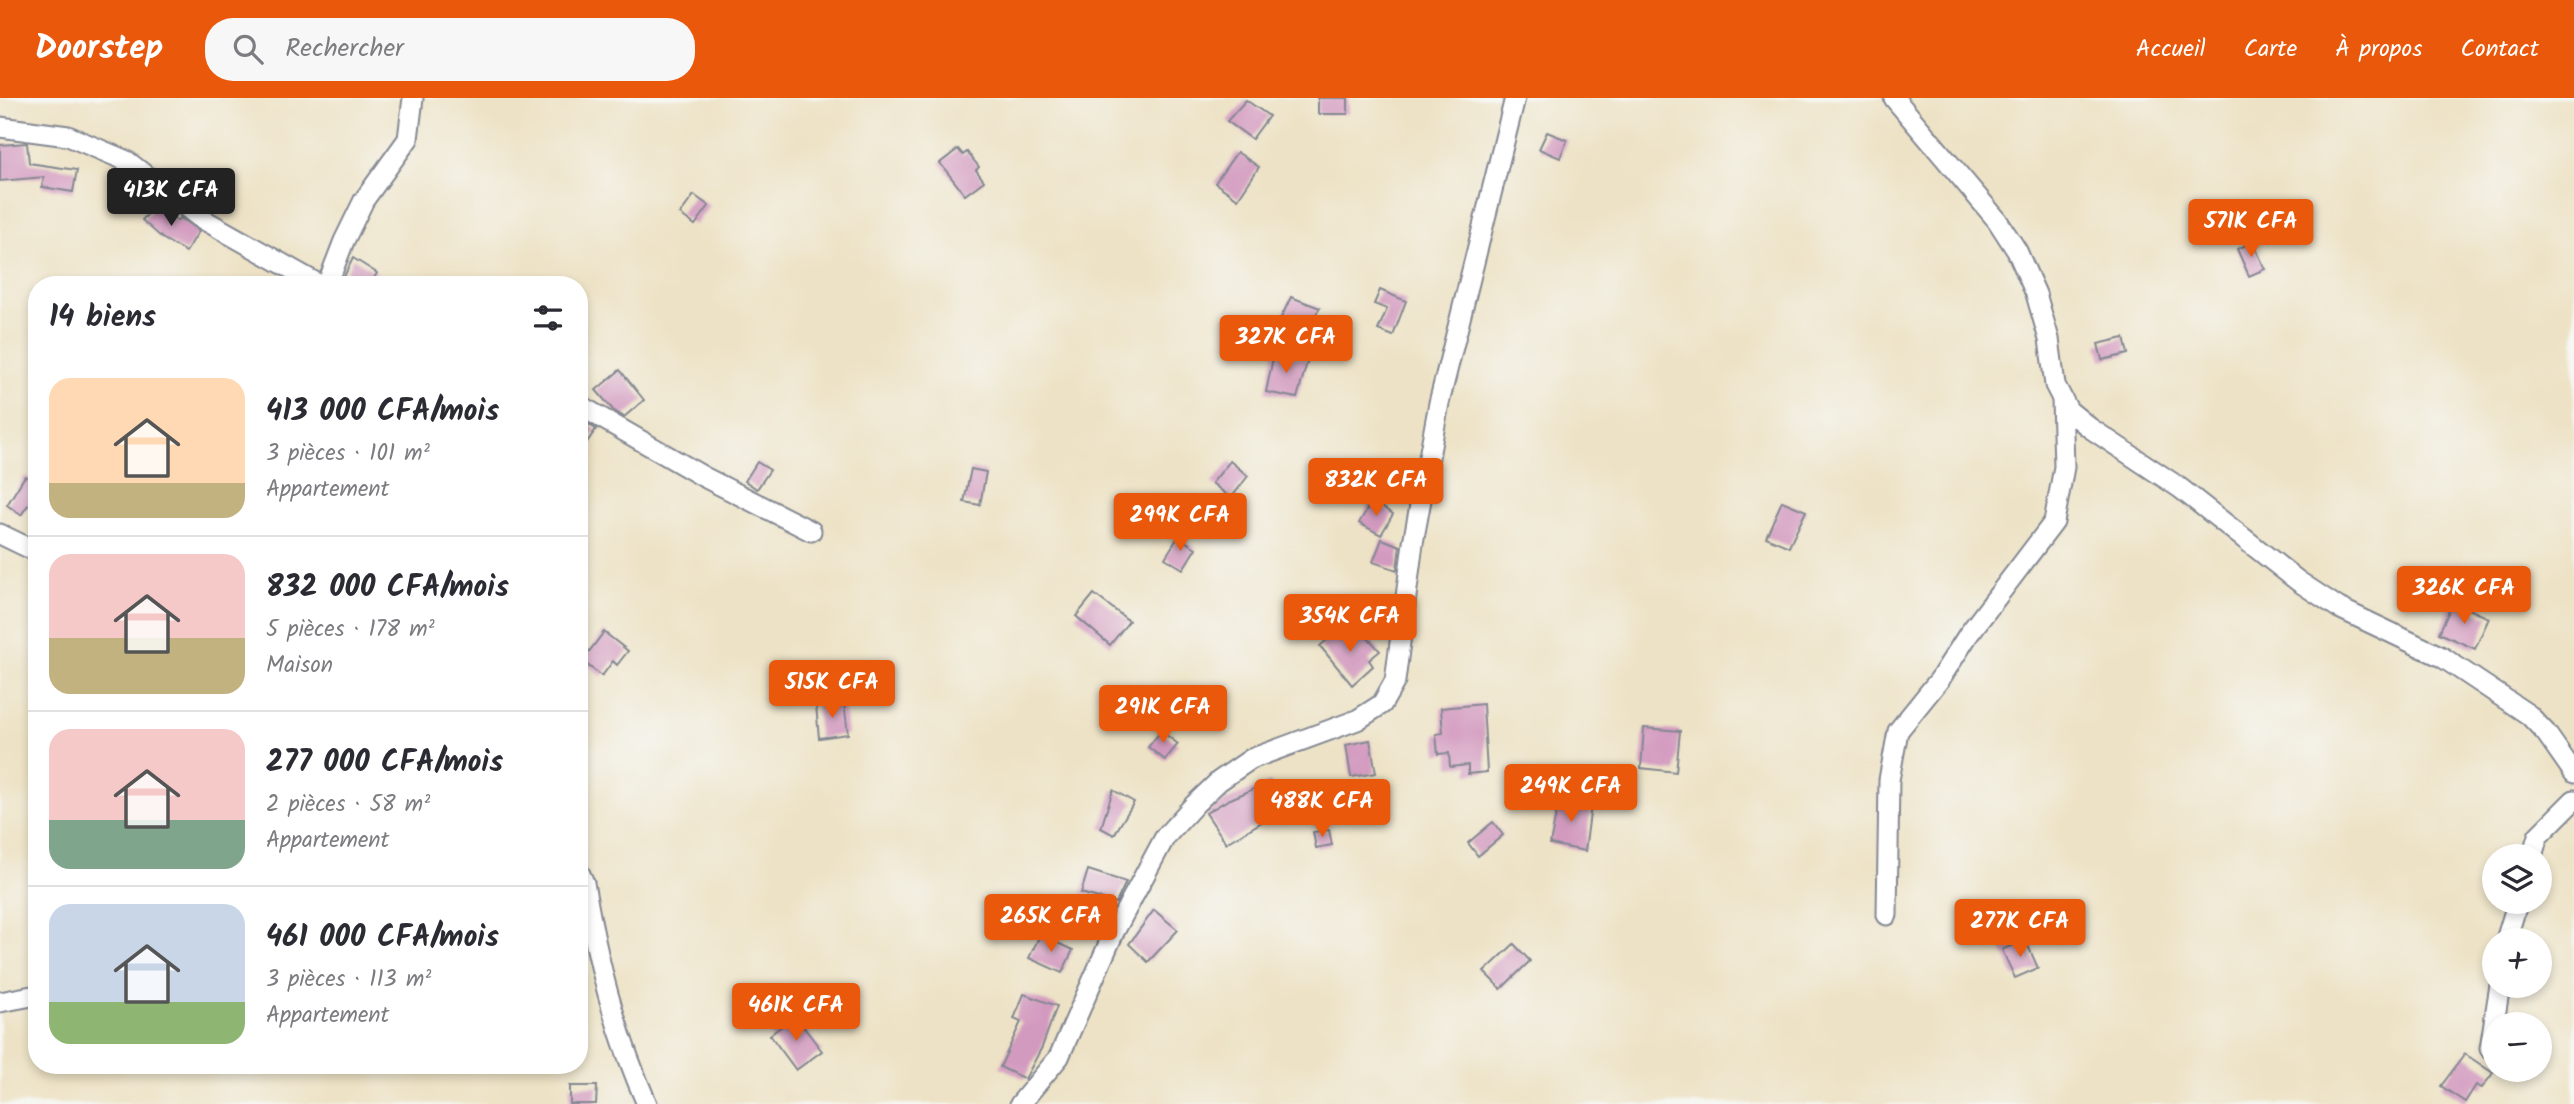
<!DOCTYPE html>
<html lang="fr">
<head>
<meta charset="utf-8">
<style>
	:root { --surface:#fff; --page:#f7f7f7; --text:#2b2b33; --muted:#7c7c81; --line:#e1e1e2; --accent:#ea580c }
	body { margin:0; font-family:Kalam,sans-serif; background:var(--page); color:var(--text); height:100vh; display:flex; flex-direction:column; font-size:26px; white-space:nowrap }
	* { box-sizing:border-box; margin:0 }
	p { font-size:23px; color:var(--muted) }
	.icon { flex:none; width:38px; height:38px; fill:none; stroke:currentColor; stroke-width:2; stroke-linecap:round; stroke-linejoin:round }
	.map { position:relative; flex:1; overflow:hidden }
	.sheet { position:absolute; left:28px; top:178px; width:560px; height:798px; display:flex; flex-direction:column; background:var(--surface); border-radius:28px; box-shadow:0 4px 10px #0003 }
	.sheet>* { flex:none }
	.tools { position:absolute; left:2482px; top:746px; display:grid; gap:14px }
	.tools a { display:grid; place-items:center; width:70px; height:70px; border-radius:50%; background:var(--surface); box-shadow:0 4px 10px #0003; font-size:35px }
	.price { position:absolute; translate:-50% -60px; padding:0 16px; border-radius:7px; background:var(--accent); color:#fff; font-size:23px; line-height:46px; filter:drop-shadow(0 2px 4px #0008) }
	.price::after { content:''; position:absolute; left:50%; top:42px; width:21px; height:16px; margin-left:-10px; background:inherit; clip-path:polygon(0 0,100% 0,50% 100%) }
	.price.active { background:#222; color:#fff }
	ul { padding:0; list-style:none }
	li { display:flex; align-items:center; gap:21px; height:175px; padding:0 21px }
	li+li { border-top:2px solid var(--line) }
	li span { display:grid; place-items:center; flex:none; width:196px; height:140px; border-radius:21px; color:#555 }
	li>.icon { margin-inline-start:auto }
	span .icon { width:84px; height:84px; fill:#fffc; stroke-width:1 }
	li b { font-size:30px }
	h2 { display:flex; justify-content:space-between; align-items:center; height:84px; padding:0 21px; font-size:30px }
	header { display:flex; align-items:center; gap:42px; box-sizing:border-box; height:98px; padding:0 35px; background:var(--accent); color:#fff }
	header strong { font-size:33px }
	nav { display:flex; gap:38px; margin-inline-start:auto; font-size:24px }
	.search { width:490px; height:63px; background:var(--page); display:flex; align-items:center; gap:18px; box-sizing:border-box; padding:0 24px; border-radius:28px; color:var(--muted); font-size:26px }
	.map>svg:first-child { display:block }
	.building { fill:#d39abf }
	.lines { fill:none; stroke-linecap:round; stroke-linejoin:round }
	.minor-casing { stroke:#848892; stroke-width:23 }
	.minor { stroke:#fff; stroke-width:19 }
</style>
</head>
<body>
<header>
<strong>Doorstep</strong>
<div class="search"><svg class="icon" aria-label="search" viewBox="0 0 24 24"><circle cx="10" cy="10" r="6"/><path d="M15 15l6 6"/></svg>Rechercher</div>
<nav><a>Accueil</a><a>Carte</a><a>À propos</a><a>Contact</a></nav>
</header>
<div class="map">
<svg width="2574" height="1006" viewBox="0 0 2574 1006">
	<rect width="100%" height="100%" fill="#f6f6f2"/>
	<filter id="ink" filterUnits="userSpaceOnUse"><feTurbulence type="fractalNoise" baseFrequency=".0143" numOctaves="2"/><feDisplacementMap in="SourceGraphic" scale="14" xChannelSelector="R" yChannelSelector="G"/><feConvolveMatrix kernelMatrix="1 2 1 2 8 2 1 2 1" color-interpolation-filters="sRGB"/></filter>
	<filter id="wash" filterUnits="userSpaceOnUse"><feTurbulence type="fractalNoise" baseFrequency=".00686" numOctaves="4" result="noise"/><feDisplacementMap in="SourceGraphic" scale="28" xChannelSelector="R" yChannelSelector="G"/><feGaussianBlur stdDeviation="1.57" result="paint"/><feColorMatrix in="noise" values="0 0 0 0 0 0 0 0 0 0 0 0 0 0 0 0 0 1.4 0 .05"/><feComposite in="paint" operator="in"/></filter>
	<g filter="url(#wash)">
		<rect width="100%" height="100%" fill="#ede2c5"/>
		<g id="blocks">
			<g class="building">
				<rect x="1318" y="0" width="30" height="16"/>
				<path d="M1246 2 1269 18 1252 41 1227 23Z"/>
				<path d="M1547 34 1567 42 1560 60 1539 51Z"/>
				<path d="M27 45 29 65 77 72 73 94 42 89 44 79 0 83V47Z"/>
				<path d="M958 51 963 57 967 54 979 69 976 72 984 83 965 97 940 65Z"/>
				<path d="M1237 54 1259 69 1238 101 1215 85Z"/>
				<path d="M694 97 709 108 695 127 680 116Z"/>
				<path d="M159 105 177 123 180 120 199 133 186 154 162 140 142 122Z"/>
				<path d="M2253 144 2265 171 2249 178 2237 151Z"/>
				<path d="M353 160 377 175 370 187H340Z"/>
				<path d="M1380 192 1406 203 1393 238 1378 232 1387 211 1374 206Z"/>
				<path d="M1291 199 1320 210 1303 234 1279 224Z"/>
				<path d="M2124 240 2128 256 2102 262 2098 246Z"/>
				<path d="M1274 255 1308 261 1297 300 1266 294Z"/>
				<path d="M620 272 644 302 624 319 613 312 596 292Z"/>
				<path d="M579 321 596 331 579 356Z"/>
				<path d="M1230 363 1248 378 1231 400 1212 385Z"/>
				<path d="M757 364 770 372 757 391 745 383Z"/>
				<path d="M971 371 986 374 980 407 964 404Z"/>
				<path d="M25 378 37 385V413L28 407 21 417 7 407Z"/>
				<path d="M1372 403 1393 416 1381 437 1359 425Z"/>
				<path d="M1782 403 1806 413 1789 449 1766 439Z"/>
				<path d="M1178 439 1196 450 1183 471 1165 460Z"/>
				<path d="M1382 441 1400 448 1397 472 1373 464Z"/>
				<path d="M1094 496 1129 523 1110 547 1076 518Z"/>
				<path d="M2453 504 2489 520 2475 551 2439 535Z"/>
				<path d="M1345 526 1356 543 1365 536 1380 553 1369 562 1373 568 1352 587 1320 548Z"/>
				<path d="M604 534 628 553 617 567 613 563 602 578 582 563Z"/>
				<path d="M844 604 848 636 819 640 816 607Z"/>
				<path d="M1483 606 1487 674 1468 676V667L1450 669 1449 655 1438 656 1436 636 1443 635 1441 610Z"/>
				<path d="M1644 630 1680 633 1676 674 1641 670Z"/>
				<path d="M1161 633 1178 646 1165 662 1148 649Z"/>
				<path d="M1370 642 1376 675 1351 679 1346 647Z"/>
				<path d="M1270 684 1285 718 1271 724 1269 720 1226 745 1206 715 1228 702Z"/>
				<path d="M1113 692 1134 704 1114 737 1101 730Z"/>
				<path d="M1560 696 1578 700 1577 705 1591 708 1585 753 1550 746Z"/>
				<path d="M1493 724 1503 737 1478 758 1468 745Z"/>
				<path d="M1329 732 1332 747 1316 750 1313 734Z"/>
				<path d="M1088 772 1126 784 1116 805 1081 795Z"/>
				<path d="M1154 812 1178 832 1148 864 1129 846Z"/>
				<path d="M1040 837 1073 852 1062 875 1029 860Z"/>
				<path d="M2025 841 2038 870 2015 880 2002 852Z"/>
				<path d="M1514 846 1530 863 1501 891 1484 874Z"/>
				<path d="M1024 896 1057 908 1042 949 1025 981 1000 969 1021 924 1014 921Z"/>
				<path d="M795 918 822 953 796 972 770 937Z"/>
				<path d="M2465 956 2493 975 2482 990 2476 987 2465 1004 2441 988Z"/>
				<path d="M570 988H597L596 1006H570Z"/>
			</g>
		</g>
	</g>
	<g filter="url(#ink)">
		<use href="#blocks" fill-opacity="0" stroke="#848892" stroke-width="2"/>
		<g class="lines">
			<defs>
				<g id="minor">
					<path d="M1894 0 1997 122 2017 153 2036 196 2049 241 2055 287 2068 312 2090 330 2180 390 2298 483 2339 510 2442 559 2529 617 2546 635 2574 675"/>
					<path d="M0 29 68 38 127 63 199 119 320 187"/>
					<path d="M327 187 344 143 364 102 408 41 413 0"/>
					<path d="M579 307 704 379 811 433"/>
					<path d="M0 436 37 454"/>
					<path d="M2532 758 2538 738 2574 702"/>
					<path d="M579 774 584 785C598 865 614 931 647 1006"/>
					<path d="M1887 817 1889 682 1898 633 1940 581 1968 537 2054 424 2064 369 2062 301"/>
					<path d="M2506 842 2518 803"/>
					<path d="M0 904 37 897"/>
					<path d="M2490 950 2500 887"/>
					<path d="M1020 1006 1059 959 1114 834 1165 739 1195 706 1219 683 1251 661 1357 622 1382 606 1395 583 1413 445 1439 305 1515 0"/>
				</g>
			</defs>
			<use href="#minor" class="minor-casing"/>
			<use href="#minor" class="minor"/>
		</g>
	</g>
</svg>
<div class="tools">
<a><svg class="icon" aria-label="layers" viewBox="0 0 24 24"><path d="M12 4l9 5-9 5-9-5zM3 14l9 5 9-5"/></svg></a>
<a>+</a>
<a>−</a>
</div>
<b class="price active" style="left:171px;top:130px">413K CFA</b>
<b class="price" style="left:2251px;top:161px">571K CFA</b>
<b class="price" style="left:1286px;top:277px">327K CFA</b>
<b class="price" style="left:1376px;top:420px">832K CFA</b>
<b class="price" style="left:1180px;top:455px">299K CFA</b>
<b class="price" style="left:2464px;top:528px">326K CFA</b>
<b class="price" style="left:1350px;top:556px">354K CFA</b>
<b class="price" style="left:832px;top:622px">515K CFA</b>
<b class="price" style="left:1163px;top:647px">291K CFA</b>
<b class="price" style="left:1571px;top:726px">249K CFA</b>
<b class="price" style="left:1322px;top:741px">488K CFA</b>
<b class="price" style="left:1051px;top:856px">265K CFA</b>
<b class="price" style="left:2020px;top:861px">277K CFA</b>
<b class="price" style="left:796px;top:945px">461K CFA</b>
<section class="sheet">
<h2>14 biens<svg class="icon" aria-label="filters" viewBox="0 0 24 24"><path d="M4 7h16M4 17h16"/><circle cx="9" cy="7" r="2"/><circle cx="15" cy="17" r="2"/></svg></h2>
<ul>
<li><span style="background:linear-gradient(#ffd9b3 75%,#c2b280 0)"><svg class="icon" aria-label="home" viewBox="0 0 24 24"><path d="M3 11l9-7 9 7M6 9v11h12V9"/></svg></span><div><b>413 000 CFA/mois</b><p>3 pièces · 101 m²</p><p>Appartement</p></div></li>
<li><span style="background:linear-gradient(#f6c9c9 60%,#c2b280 0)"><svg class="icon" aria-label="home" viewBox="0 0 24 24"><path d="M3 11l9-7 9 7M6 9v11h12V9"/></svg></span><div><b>832 000 CFA/mois</b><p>5 pièces · 178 m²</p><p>Maison</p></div></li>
<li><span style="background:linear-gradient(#f6c9c9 65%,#7fa58c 0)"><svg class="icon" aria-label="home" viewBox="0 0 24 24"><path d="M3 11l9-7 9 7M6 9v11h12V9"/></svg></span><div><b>277 000 CFA/mois</b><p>2 pièces · 58 m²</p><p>Appartement</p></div></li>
<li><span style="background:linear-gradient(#c9d6e8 70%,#8fb573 0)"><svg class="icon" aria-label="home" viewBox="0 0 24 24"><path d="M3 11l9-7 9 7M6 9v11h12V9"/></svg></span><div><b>461 000 CFA/mois</b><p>3 pièces · 113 m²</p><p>Appartement</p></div></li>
</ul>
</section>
</div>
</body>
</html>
